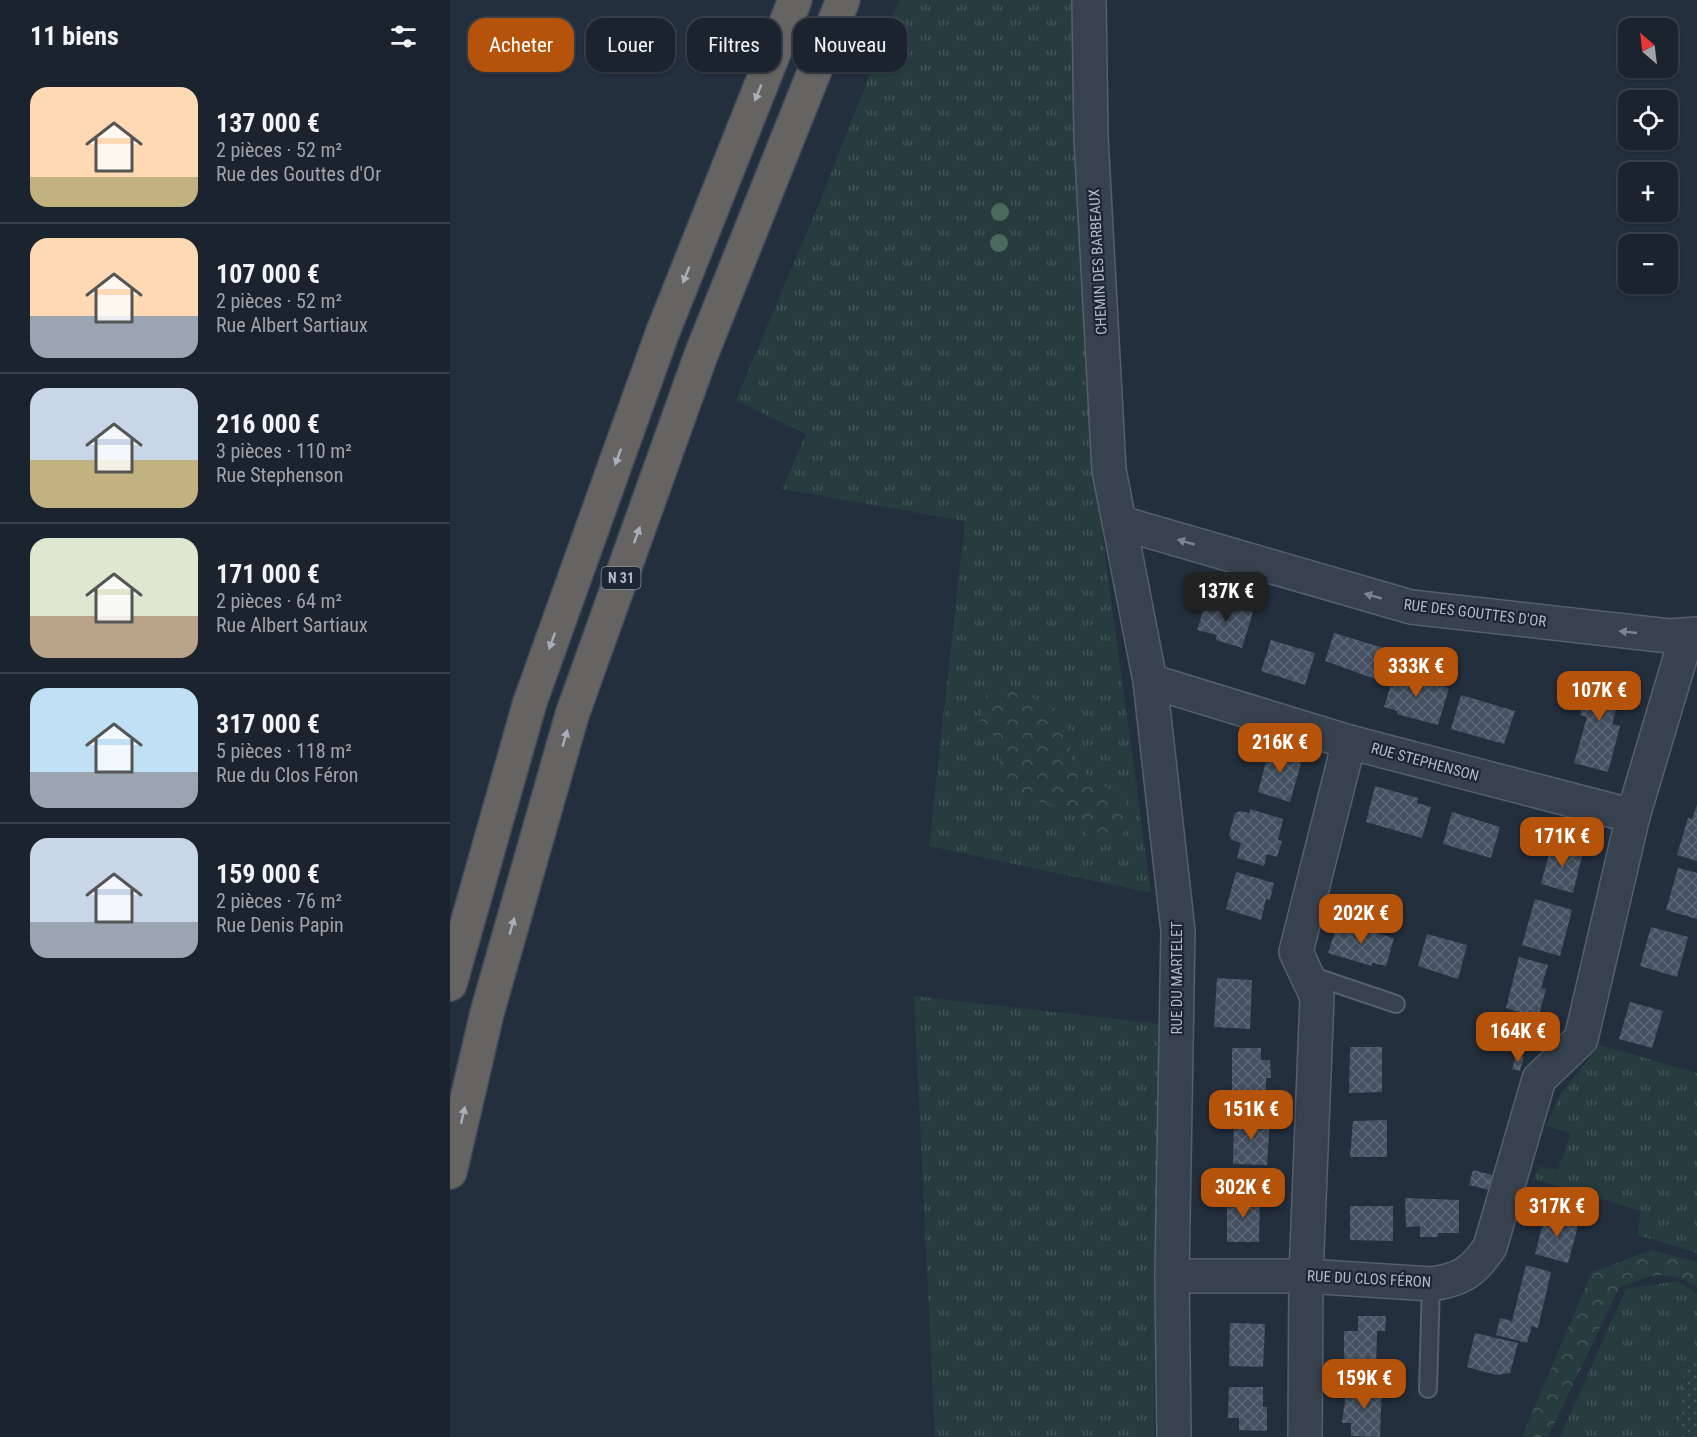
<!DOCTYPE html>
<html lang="fr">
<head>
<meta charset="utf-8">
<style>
	:root { --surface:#1b232e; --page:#242b36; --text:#f1f3f6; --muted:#a0a4aa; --line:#39404a; --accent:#b45309 }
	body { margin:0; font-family:"Roboto Condensed",sans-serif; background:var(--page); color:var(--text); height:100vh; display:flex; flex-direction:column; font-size:22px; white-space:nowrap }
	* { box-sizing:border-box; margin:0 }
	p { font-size:20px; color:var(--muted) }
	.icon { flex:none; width:33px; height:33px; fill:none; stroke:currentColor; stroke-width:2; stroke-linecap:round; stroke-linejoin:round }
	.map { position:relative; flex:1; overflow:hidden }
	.details { display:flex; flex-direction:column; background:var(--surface); width:450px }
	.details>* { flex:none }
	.guide { position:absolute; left:18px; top:18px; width:570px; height:54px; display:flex; gap:12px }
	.needle { width:39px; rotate:332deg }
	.buttons { position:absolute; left:1168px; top:18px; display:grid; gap:12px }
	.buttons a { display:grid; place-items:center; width:60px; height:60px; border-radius:12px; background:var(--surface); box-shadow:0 2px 4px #0004,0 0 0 2px var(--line); font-size:30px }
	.price { position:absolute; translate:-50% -51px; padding:0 14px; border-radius:12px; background:var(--accent); color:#fff; font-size:20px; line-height:39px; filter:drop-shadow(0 2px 3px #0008) }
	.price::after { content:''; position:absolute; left:50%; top:36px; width:18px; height:14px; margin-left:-9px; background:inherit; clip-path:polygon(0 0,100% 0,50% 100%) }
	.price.selected { background:#222; color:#fff }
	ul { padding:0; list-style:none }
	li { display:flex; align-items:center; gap:18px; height:150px; padding:0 30px }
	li+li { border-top:2px solid var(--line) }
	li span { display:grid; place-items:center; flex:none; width:168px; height:120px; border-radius:18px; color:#555 }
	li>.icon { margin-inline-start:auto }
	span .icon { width:72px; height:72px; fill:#fffc; stroke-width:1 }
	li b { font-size:26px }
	h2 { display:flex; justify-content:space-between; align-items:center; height:72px; padding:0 30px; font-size:26px }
	.pill { padding:0 21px; border-radius:18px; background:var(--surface); box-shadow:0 2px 4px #0004,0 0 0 2px var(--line); font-size:21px; line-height:54px }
	.pill.selected { background:var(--accent); color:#fff }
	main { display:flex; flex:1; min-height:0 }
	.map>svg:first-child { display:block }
	.grass { fill:url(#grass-tufts) }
	.forest { fill:url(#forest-crowns) }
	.park { fill:url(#park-dots) }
	.building { fill:url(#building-cross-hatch) }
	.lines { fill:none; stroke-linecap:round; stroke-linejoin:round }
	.service-casing { stroke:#565f6c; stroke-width:20 }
	.minor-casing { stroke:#565f6c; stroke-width:36 }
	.trunk-casing { stroke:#434c59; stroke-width:36 }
	.service { stroke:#38414e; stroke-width:16 }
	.minor { stroke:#38414e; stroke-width:33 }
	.trunk { stroke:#656462; stroke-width:33 }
	.tree { fill:#4b6a5d }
	.oneway { fill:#a8afba }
	.oneway2 { fill:#7c8592 }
	.labels { text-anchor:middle; stroke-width:4.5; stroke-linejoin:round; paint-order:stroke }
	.shield { fill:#1d2633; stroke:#878f9c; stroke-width:1.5 }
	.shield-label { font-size:14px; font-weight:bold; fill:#b4bcc9 }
	.street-label { font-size:15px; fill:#b4bcc9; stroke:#1d2633 }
</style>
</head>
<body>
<main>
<section class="details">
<h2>11 biens<svg class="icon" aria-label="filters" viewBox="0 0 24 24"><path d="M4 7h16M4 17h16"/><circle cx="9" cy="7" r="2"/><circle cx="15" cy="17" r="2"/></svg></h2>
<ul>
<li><span style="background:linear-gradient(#ffd9b3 75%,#c2b280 0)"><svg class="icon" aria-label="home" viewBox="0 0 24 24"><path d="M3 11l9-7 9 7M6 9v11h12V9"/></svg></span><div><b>137 000 €</b><p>2 pièces · 52 m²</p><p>Rue des Gouttes d'Or</p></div></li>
<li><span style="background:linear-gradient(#ffd9b3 65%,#9aa5b1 0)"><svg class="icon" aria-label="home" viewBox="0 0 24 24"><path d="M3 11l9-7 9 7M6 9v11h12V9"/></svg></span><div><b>107 000 €</b><p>2 pièces · 52 m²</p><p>Rue Albert Sartiaux</p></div></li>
<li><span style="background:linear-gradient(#c9d6e8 60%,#c2b280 0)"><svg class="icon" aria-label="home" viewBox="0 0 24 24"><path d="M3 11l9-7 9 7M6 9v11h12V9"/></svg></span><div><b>216 000 €</b><p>3 pièces · 110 m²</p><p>Rue Stephenson</p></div></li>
<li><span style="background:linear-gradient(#dfe7d0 65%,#b9a48a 0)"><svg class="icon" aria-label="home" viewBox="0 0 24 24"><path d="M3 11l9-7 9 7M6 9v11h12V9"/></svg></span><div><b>171 000 €</b><p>2 pièces · 64 m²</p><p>Rue Albert Sartiaux</p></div></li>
<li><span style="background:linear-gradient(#bfe0f5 70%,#9aa5b1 0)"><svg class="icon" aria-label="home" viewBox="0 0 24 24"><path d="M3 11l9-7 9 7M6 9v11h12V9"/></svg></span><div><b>317 000 €</b><p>5 pièces · 118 m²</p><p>Rue du Clos Féron</p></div></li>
<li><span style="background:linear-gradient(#c9d6e8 70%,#9aa5b1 0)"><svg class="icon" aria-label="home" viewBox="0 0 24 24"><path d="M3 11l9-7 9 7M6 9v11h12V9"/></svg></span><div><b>159 000 €</b><p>2 pièces · 76 m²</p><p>Rue Denis Papin</p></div></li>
</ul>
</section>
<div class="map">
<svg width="1247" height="1437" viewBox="0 0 1247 1437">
	<defs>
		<pattern id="grass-tufts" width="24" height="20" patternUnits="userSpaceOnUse" patternTransform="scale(1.5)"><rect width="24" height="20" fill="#263c3f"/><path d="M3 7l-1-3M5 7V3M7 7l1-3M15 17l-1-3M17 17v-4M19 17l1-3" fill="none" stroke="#435659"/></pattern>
		<pattern id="forest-crowns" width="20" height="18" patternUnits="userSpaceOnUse" patternTransform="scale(1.5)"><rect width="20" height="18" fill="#263c3f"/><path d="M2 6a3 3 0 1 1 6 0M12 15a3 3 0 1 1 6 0" fill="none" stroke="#435659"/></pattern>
		<pattern id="park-dots" width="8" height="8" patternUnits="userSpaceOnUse" patternTransform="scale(1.5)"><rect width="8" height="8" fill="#263c3f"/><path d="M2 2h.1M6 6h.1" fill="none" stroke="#435659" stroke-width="1.8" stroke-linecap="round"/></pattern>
		<pattern id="building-cross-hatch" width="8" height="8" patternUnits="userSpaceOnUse" patternTransform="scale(1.5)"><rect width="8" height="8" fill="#455162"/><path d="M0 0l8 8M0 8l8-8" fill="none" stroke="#5d6877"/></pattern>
	</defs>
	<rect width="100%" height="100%" fill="#242f3e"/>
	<g class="grass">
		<path d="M449 0H639L646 488 701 893 479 846 515 521 332 489 356 434 286 400 371 199Z"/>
		<path d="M464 996 709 1024 704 1437H485Z"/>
		<path d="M1150 1045 1247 1073V1253L1187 1235 1191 1211 1084 1179 1088 1167 1108 1170 1121 1133 1096 1126 1110 1095Z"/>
		<path d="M1228 1281 1247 1294V1437H1110L1176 1289Z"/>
	</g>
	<g class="forest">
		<path d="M539 684 566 686 585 699 616 714 623 764 677 802 673 837 650 843 632 831 628 810 567 797 539 778 556 750 530 722Z"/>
		<path d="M1201 1250 1247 1262V1287C1213 1268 1203 1275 1169 1288L1098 1437H1072L1142 1272Z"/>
	</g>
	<path class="park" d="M1234 1362 1247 1363V1437H1230Z"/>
	<g class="building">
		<path d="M757 599 803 612 792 648 766 640 767 635 747 630Z"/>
		<path d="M884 633 937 649 928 680 875 661Z"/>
		<path d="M821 640 865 653 855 685 811 671Z"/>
		<path d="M946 668 959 672 958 677 999 688 988 725 947 714V711L934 707Z"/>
		<path d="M1142 671 1174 680 1162 724 1170 726 1158 772 1124 763 1137 717 1130 715Z"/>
		<path d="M1011 695 1065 711 1054 744 1001 729Z"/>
		<path d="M820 746 853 756 840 802 808 792Z"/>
		<path d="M925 786 968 798 967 803 981 807 972 838 916 822Z"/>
		<path d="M1247 805V861L1227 855 1238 818 1242 819Z"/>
		<path d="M800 809 833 819 828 840 832 841 827 857 817 854 814 866 787 858 791 843 782 840 779 835 785 813 790 811 800 813Z"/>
		<path d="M1002 812 1050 827 1041 858 993 844Z"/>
		<path d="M1102 843 1133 852 1123 893 1091 884Z"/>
		<path d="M1228 868 1247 873V919L1216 910Z"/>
		<path d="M786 872 824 883 820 900 816 899 811 920 776 909Z"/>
		<path d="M1085 899 1122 910 1110 956 1072 945Z"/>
		<path d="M888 922 944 938 936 966 922 963V966L878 953Z"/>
		<path d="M1201 927 1238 937 1227 977 1190 966Z"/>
		<path d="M977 934 1017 945 1008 979 968 966Z"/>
		<path d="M1069 957 1098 965 1091 988 1096 989 1088 1018 1056 1008Z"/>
		<path d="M767 978 802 980 800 1029 764 1027Z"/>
		<path d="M1180 1002 1213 1011 1202 1048 1169 1039Z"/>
		<path d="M900 1047H932V1092L899 1093Z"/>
		<path d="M782 1048H811V1060H820L821 1078H816V1100L782 1099Z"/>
		<path d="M1066 1055 1074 1057 1070 1071 1062 1069Z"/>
		<path d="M784 1117H820L817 1165 783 1164Z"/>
		<path d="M937 1120V1157H900L903 1121Z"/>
		<path d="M1023 1170 1042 1175 1039 1190 1019 1185Z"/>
		<path d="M777 1195 810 1196 809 1242H777Z"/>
		<path d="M955 1198 1009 1200V1233H988V1237H970V1226L956 1227Z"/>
		<path d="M900 1206H943V1241L900 1240Z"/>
		<path d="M1096 1212 1129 1222 1118 1263 1085 1254Z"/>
		<path d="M1076 1265 1101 1272 1088 1328 1082 1326 1077 1343 1046 1335 1050 1318 1062 1321Z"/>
		<path d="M908 1316H936L935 1331H927L926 1367 894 1366V1331H908Z"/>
		<path d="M780 1323 815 1324 813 1367 779 1366Z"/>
		<path d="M1025 1333 1068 1343 1060 1373 1046 1375 1017 1367Z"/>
		<path d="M897 1385H932L930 1437 901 1436V1423H892Z"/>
		<path d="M779 1387H813V1407H817V1431L789 1430V1418H778Z"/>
	</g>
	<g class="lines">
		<defs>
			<g id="service">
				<path d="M857 974 946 1004"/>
				<path d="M978 1389 981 1284"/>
			</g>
			<g id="minor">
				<path d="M639 0 641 137 659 470 700 681 728 931 722 1276 724 1437"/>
				<path d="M671 523 961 607 1219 636 1247 634"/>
				<path d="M700 681 899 742 1183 816"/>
				<path d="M722 1276H856L981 1284C1011 1280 1023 1272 1040 1247L1089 1079 1131 1039 1183 816 1237 635"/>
				<path d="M855 1437 856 1276 867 997 846 952 899 742"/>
			</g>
			<g id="trunk">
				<path d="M0 984 80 702 212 334 345 0"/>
				<path d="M0 1172 37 1013 122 715 251 355 393 0"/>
			</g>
		</defs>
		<use href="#service" class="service-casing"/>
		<use href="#minor" class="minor-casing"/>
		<use href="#trunk" class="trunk-casing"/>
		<use href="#service" class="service"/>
		<use href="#minor" class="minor"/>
		<use href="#trunk" class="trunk"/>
	</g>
	<g class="tree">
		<circle cx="550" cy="212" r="9"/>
		<circle cx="549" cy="243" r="9"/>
	</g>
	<defs><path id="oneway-solid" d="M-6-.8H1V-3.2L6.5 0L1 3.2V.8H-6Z" transform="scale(1.5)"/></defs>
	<g class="oneway">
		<use href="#oneway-solid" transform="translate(308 93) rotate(112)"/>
		<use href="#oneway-solid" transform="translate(236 275) rotate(112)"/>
		<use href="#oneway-solid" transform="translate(168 457) rotate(110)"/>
		<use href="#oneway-solid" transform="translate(187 535) rotate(-70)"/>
		<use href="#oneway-solid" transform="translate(102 641) rotate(110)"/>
		<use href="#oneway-solid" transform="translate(115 738) rotate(-74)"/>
		<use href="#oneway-solid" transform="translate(62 926) rotate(-74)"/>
		<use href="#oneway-solid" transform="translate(13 1115) rotate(-77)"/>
	</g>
	<g class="oneway2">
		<use href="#oneway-solid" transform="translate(736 542) rotate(-164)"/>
		<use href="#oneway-solid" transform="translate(923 596) rotate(-164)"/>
		<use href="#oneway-solid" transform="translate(1178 632) rotate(-174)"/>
	</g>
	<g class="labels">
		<rect class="shield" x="151.5" y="567" width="39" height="22" rx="4.5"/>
		<g class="shield-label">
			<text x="171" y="583">N 31</text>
		</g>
		<g class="street-label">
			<text transform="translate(648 262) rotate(-93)" y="5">CHEMIN DES BARBEAUX</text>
			<text transform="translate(1025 613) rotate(7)" y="5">RUE DES GOUTTES D'OR</text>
			<text transform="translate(975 762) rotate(15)" y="5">RUE STEPHENSON</text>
			<text transform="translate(727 978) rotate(-90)" y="5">RUE DU MARTELET</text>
			<text transform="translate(919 1279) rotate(3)" y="5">RUE DU CLOS FÉRON</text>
		</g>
	</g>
</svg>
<div class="buttons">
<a><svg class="needle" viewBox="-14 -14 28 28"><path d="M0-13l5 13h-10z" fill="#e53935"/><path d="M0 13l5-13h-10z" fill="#a0a4aa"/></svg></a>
<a><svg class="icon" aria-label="locate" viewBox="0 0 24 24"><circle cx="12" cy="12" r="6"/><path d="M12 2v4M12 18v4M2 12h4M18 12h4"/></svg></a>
<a>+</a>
<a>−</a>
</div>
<b class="price selected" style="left:776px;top:623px">137K €</b>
<b class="price" style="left:966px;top:698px">333K €</b>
<b class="price" style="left:1149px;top:722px">107K €</b>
<b class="price" style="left:830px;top:774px">216K €</b>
<b class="price" style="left:1112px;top:868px">171K €</b>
<b class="price" style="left:911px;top:945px">202K €</b>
<b class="price" style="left:1068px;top:1063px">164K €</b>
<b class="price" style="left:801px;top:1141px">151K €</b>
<b class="price" style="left:793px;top:1219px">302K €</b>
<b class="price" style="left:1107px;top:1238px">317K €</b>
<b class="price" style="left:914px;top:1410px">159K €</b>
<div class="guide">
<a class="pill selected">Acheter</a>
<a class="pill">Louer</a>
<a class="pill">Filtres</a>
<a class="pill">Nouveau</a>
</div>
</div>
</main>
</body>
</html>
